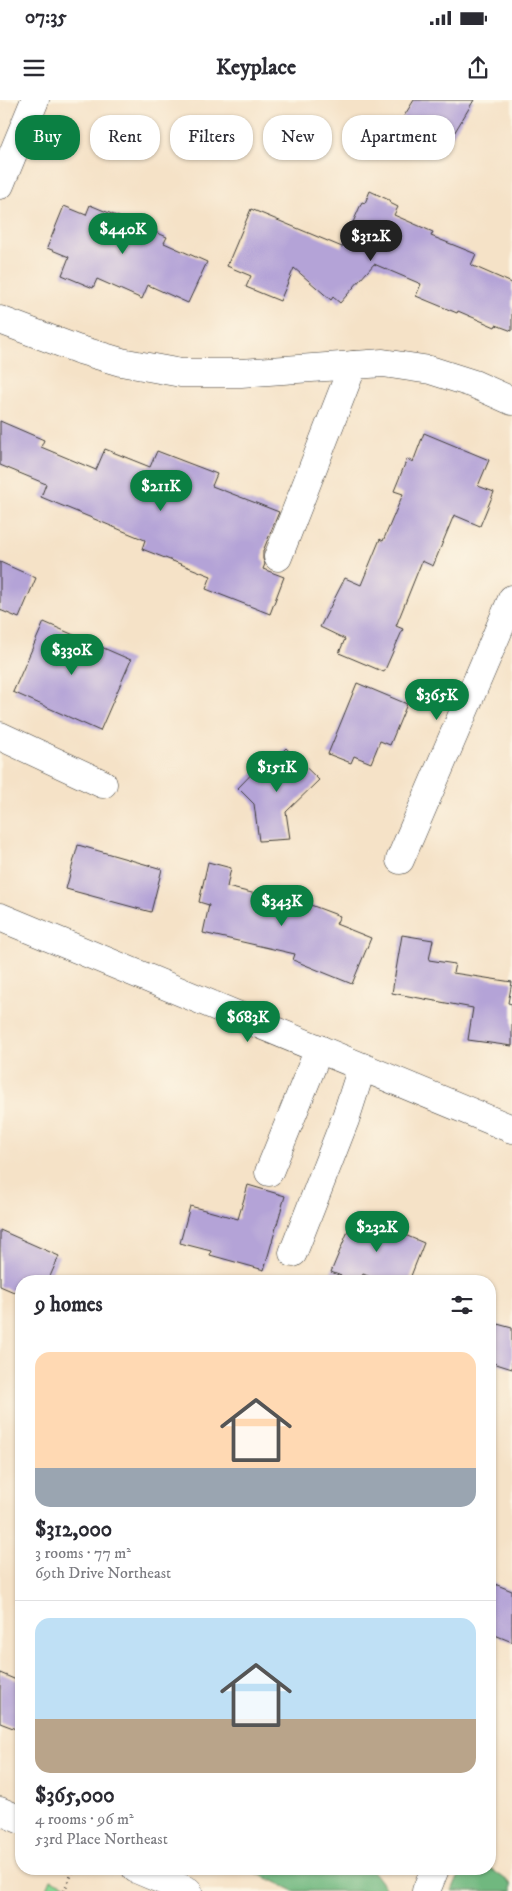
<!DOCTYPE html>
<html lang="en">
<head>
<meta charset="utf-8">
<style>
	:root { --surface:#fff; --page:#f2f2f3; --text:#2b2b33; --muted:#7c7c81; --line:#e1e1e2; --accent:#0b8043 }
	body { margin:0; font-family:"IM FELL DW Pica",serif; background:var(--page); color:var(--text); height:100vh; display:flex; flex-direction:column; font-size:19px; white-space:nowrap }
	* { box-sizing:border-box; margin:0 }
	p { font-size:16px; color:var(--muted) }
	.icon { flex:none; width:28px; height:28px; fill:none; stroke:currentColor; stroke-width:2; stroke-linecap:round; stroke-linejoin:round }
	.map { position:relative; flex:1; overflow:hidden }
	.panel { position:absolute; left:15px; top:1175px; width:481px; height:600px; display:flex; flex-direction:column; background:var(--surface); border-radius:20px; box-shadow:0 1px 4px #0004 }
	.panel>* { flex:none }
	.top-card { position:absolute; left:15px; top:15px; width:482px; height:45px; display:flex; gap:10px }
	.price { position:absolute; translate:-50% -42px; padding:0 11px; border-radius:18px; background:var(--accent); color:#fff; font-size:16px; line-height:32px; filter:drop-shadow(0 1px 2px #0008) }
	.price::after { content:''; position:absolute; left:50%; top:30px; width:15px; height:11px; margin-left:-8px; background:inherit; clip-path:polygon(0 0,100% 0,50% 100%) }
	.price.active { background:#222; color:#fff }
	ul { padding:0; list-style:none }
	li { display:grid; align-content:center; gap:10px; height:265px; padding:0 20px }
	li+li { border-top:1px solid var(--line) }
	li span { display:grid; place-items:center; height:155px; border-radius:15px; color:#555 }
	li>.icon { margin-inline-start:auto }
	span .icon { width:90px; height:90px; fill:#fffc; stroke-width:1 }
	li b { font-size:21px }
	h2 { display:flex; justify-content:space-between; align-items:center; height:60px; padding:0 20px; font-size:21px }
	.tag { padding:0 18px; border-radius:20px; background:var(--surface); box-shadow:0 1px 4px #0004; font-size:18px; line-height:45px }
	.tag.active { background:var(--accent); color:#fff }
	.status { display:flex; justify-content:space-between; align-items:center; height:35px; padding:0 25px; background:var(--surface); direction:ltr }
	.status svg { height:14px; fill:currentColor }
	header { display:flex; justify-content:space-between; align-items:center; height:65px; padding:0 20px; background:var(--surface); font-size:22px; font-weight:700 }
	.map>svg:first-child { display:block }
	.green { fill:#8bd896; stroke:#547a59 }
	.forest { fill:#70b87f; stroke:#466a4e }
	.building { fill:#b4a3d7 }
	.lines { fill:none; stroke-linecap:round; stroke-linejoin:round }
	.minor-casing { stroke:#3d3a36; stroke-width:29 }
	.path { stroke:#3d3a36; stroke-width:3; stroke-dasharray:1 4; stroke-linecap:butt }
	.minor { stroke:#fff; stroke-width:28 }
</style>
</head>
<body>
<div class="status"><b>07:35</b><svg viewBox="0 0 49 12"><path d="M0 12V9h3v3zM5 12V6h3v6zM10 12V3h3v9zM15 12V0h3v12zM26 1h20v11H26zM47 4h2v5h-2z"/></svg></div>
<header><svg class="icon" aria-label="menu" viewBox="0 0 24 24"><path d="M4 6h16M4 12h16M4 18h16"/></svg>Keyplace<svg class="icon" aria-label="share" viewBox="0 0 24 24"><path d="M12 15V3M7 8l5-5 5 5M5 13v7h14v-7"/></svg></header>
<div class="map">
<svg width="512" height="1791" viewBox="0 0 512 1791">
	<rect width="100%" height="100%" fill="#fcf5e5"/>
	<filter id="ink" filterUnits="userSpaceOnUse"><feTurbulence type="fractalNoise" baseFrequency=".02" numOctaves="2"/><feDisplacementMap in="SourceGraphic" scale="10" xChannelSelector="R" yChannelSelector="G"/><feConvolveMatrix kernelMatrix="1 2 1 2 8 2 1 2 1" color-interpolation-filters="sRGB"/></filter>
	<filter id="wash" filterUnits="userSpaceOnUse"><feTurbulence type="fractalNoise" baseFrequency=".0096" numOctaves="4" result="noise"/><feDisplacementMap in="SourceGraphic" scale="20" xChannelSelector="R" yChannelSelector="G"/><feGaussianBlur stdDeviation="1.12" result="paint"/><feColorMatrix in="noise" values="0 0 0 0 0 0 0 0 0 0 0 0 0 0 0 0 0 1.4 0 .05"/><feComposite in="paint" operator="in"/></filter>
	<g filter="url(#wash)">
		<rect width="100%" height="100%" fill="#f5e2c7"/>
		<path class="green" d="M51 1779 80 1791H46Z"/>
		<g class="forest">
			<path d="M490 1768 512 1784V1791H452L456 1781 464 1769Z"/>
			<path d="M252 1769H371L387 1790V1791H294L252 1771Z"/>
		</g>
		<g id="blocks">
			<g class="building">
				<path d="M414 0H474L447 45 429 34 427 37 401 21Z"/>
				<path d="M370 91 391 101 390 103 398 107 394 115 433 132 431 136 476 154 471 165 512 183V231L496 225 495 227 458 211 457 213 416 196 421 184 374 164 340 203 333 197 331 200 294 168 280 201 246 187 251 176 227 166 251 109 342 147 362 102 365 103Z"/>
				<path d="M90 105 167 137 164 143 207 162 188 203 148 185 142 199 97 179 93 188 62 175 69 157 47 148 64 106 86 115Z"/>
				<path d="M0 321 44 340 41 347 96 370 105 349 150 367 157 351 217 374 212 386 279 412 263 451V459L265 464 263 469 284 477 270 514 206 489 211 476 142 449 145 440 41 397 46 384 0 365Z"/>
				<path d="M424 333 489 360 478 386 494 392 480 426 454 415 433 466 422 461 396 526 403 529 384 572 339 553 345 539 320 527 345 478 361 485 380 439 383 441 403 394 394 391 407 359 413 362Z"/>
				<path d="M0 462 36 478 19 518 0 510Z"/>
				<path d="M44 522 131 560 100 631 13 592Z"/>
				<path d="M357 583 407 604 390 645 380 641 371 663 354 656 351 663 328 654Z"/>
				<path d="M286 648 319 680 286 712 290 739 259 741 254 704 238 688 269 656 274 660Z"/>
				<path d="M78 745 162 769 151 812 66 789Z"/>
				<path d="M208 762 231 768 227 787 298 804 300 801 340 816 336 824 371 838 352 884 293 860 295 854 203 833 209 805 199 802Z"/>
				<path d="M402 835 433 840 429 860 455 864 453 873 512 882 508 903 512 904V946L468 940 473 908 392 893Z"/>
				<path d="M248 1085 285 1096 264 1170 210 1155 211 1151 180 1143 190 1106 238 1119Z"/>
				<path d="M355 1114 424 1143 409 1181H380L363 1174 360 1181H354L331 1172Z"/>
				<path d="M0 1130 59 1156 48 1181H21V1195L0 1186Z"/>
				<path d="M490 1222 512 1228V1269L490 1262Z"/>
				<path d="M490 1482 512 1491V1542L490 1533Z"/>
				<path d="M0 1573 21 1582V1631L0 1623Z"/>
			</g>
		</g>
	</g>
	<g filter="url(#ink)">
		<use href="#blocks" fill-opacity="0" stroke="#3d3a36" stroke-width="1"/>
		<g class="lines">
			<defs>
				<g id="minor">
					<path d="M0 85 35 0"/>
					<path d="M0 220 77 249 121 262 181 273H241L383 263 430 270 474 284 512 301"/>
					<path d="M278 457 353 265"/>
					<path d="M0 636 103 684"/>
					<path d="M400 760 512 499"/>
					<path d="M0 817 512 1029"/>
					<path d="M269 1072 319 949"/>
					<path d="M293 1153 345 1020 362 967"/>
					<path d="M0 1711 21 1720"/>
					<path d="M136 1769 188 1791"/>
					<path d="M426 1791 435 1769"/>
				</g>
			</defs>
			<use href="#minor" class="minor-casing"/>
			<path class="path" d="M64 1791 74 1769"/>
			<use href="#minor" class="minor"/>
		</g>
	</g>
</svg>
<b class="price" style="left:123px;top:155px">$440K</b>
<b class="price active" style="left:371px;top:162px">$312K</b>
<b class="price" style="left:161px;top:412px">$211K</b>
<b class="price" style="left:72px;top:576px">$330K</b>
<b class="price" style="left:437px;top:621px">$365K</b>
<b class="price" style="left:277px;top:693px">$151K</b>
<b class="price" style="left:282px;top:827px">$343K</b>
<b class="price" style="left:248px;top:943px">$683K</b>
<b class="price" style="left:377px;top:1153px">$232K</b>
<div class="top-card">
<a class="tag active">Buy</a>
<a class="tag">Rent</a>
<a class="tag">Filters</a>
<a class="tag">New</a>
<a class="tag">Apartment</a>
</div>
<section class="panel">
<h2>9 homes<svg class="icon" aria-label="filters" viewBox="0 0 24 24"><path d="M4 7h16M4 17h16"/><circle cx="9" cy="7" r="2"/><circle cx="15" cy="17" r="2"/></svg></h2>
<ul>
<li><span style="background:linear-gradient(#ffd9b3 75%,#9aa5b1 0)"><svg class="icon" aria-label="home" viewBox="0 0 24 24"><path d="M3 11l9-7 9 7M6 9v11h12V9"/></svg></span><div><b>$312,000</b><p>3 rooms · 77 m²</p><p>69th Drive Northeast</p></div></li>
<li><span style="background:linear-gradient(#bfe0f5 65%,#b9a48a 0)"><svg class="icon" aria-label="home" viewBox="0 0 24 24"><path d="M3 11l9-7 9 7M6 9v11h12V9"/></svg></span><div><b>$365,000</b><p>4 rooms · 96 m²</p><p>53rd Place Northeast</p></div></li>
</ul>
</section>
</div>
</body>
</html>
